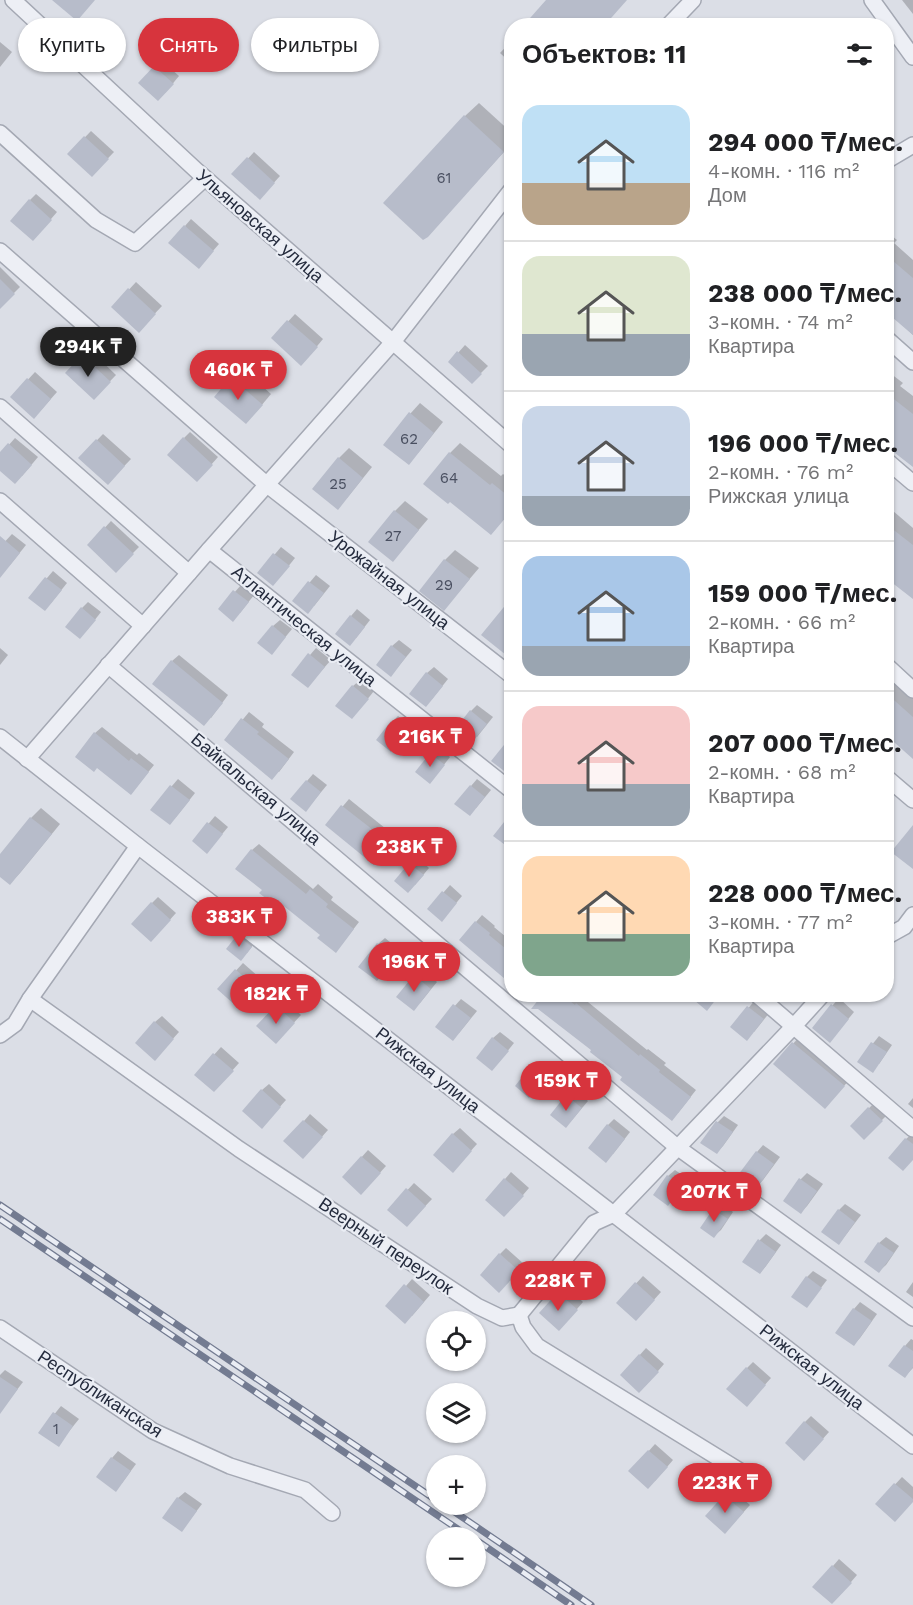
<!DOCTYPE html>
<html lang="ru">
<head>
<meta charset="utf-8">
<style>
	:root { --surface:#fff; --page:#f6f6f6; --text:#202124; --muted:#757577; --line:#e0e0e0; --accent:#d7343d }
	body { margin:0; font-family:"Work Sans",sans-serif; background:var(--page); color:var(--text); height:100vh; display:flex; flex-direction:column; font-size:22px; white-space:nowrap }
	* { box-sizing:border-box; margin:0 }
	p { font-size:20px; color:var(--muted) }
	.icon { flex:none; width:33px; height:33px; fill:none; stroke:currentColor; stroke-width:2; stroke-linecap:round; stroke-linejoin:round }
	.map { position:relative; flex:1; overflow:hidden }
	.drawer { position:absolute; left:504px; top:18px; width:390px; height:984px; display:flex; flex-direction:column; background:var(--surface); border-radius:24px; box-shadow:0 2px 4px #0004 }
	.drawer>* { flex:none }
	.guide { position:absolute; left:18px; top:18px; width:396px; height:54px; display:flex; gap:12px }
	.buttons { position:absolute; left:426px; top:1311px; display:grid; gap:12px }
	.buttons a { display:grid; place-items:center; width:60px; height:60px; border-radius:50%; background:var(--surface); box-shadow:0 2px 4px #0004; font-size:30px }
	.price { position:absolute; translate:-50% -51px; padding:0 14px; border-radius:21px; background:var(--accent); color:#fff; font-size:20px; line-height:39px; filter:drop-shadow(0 2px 3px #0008) }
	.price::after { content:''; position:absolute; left:50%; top:36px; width:18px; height:14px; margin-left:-9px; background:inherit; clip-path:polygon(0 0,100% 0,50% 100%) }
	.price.selected { background:#222; color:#fff }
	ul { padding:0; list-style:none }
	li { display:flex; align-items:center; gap:18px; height:150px; padding:0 18px }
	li+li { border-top:2px solid var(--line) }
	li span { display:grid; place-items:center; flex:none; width:168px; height:120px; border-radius:18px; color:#555 }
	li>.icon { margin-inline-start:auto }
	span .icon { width:72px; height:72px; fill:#fffc; stroke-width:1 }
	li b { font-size:26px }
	h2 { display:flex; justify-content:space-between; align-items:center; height:72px; padding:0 18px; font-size:26px }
	.pill { padding:0 21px; border-radius:27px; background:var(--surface); box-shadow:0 2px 4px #0004; font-size:21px; line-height:54px }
	.pill.selected { background:var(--accent); color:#fff }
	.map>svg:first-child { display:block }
	.shadow { fill:#0003 }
	.building { fill:#b7bcca }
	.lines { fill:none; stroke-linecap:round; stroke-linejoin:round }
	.minor-casing { stroke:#a4a8b3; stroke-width:18 }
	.minor { stroke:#edeff5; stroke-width:15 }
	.rail-casing { stroke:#737b91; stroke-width:7 }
	.rail { stroke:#eaedf4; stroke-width:4.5; stroke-dasharray:14; stroke-linecap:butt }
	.labels { text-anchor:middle; stroke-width:4.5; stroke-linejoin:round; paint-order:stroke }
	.number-label { font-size:15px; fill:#494f60 }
	.street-label { font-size:18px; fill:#242b3d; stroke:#eaedf4 }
</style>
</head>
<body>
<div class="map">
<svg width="913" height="1605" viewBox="0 0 913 1605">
	<rect width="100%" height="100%" fill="#dbdee6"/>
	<g class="shadow">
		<path d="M902 0H913V14Z"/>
		<path d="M512 40V64L500 53Z"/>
		<path d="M0 42 12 52 0 67Z"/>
		<path d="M162 61 179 76 165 93 141 83Z"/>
		<path d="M479 103 512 133V143L427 236 465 116Z"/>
		<path d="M91 131 114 152 92 175 69 154Z"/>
		<path d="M254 152 280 176 260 198 234 174Z"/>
		<path d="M36 194 57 212 39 233 30 200Z"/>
		<path d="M191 219 219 244 205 260 185 226Z"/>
		<path d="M886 231 897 240 894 243 913 260V335L886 310Z"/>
		<path d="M0 267 20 287 0 307Z"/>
		<path d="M136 282 162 306 145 324 113 307Z"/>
		<path d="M295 314 323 339 308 357 273 338Z"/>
		<path d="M465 345 488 366 472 382 450 362Z"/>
		<path d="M90 350 116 375 94 398 67 373Z"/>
		<path d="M242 368 271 394 256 412 232 378Z"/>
		<path d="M886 370 903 383 900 386 913 396V465L886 438Z"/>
		<path d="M35 372 57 392 41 410 12 397Z"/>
		<path d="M420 403 443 422 418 453 410 414Z"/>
		<path d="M190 432 218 457 203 474 184 438Z"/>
		<path d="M103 434 131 459 108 483 80 458Z"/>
		<path d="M15 438 38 457 22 476 0 469V455Z"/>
		<path d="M460 443 501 476 503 474 512 481V510L491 533 450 501 425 484 450 453Z"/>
		<path d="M349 448 372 467 347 498 339 458Z"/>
		<path d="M405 501 428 519 393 560 395 511Z"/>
		<path d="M886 505 913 528V597L886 574Z"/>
		<path d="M111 521 139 547 116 570 89 545Z"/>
		<path d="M12 534 26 545 10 565 0 568V547Z"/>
		<path d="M281 547 295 558 279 578 259 573Z"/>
		<path d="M455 550 479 568 444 609 421 591 445 560Z"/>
		<path d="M53 571 67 583 51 603 30 598Z"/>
		<path d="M316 575 330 586 314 606 294 601Z"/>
		<path d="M241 585 254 595 240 613 220 609Z"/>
		<path d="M88 602 101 612 87 630 82 608Z"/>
		<path d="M357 609 370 620 356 638 351 616Z"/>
		<path d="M280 620 292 629 278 646 273 626Z"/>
		<path d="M399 640 412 650 397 668 392 646Z"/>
		<path d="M0 648 8 655 0 665Z"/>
		<path d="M316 648 331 660 308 686 293 675Z"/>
		<path d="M179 655 228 695 211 718 172 661Z"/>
		<path d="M434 667 448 679 432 699 427 673Z"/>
		<path d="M886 667 913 692V757L886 733Z"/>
		<path d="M360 680 374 691 358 711 353 686Z"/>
		<path d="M477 705 493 717 477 737 471 711Z"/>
		<path d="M249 712 264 724 262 727 294 752 279 772 226 740Z"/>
		<path d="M398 716 411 726 397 743 392 722Z"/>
		<path d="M102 727 137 755 139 753 154 765 137 786 98 766 95 733Z"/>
		<path d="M438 747 450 757 436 775 417 771Z"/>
		<path d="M313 774 327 785 312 803 307 781Z"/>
		<path d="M178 779 195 793 176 817 152 809Z"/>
		<path d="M477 779 491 790 476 808 471 786Z"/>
		<path d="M349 799 396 837 380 857 327 825Z"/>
		<path d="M41 808 60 824 20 873 10 883 0 875V856L31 818Z"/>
		<path d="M215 816 228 827 213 845 194 841Z"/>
		<path d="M259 844 313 889 318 884 333 897 331 900 359 922 342 944 322 934 264 890 252 850Z"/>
		<path d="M417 857 429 868 415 885 396 881Z"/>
		<path d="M450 885 462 896 448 913 429 909Z"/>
		<path d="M158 897 176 913 158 933 152 903Z"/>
		<path d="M482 915 495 926 494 927 512 942V983L476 922Z"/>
		<path d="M244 930 257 940 247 953 238 936Z"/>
		<path d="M385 938 401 951 383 973 378 944Z"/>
		<path d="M243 963 260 978 242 998 219 989Z"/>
		<path d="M421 969 437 982 420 1003 415 976Z"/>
		<path d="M545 994H576L582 999 583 998 647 1050 648 1049 666 1063 664 1065 696 1090 678 1113 624 1077Z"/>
		<path d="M780 994H791L786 999Z"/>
		<path d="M839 998 854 1012 836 1034 814 1027Z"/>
		<path d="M283 999 301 1015 276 1042 258 1026Z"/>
		<path d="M461 999 477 1011 459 1033 437 1026Z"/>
		<path d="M755 1000 770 1012 754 1032 733 1027Z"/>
		<path d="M162 1016 179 1032 161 1052 155 1022Z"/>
		<path d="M500 1032 514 1043 498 1063 493 1038Z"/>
		<path d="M800 1036 850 1079 831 1101 775 1064Z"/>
		<path d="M879 1036 892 1045 879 1064 859 1061Z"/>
		<path d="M221 1047 239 1063 220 1084 196 1075Z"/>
		<path d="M537 1062 550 1072 529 1096 531 1068Z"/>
		<path d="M269 1084 286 1100 268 1120 262 1090Z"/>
		<path d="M574 1089 588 1101 572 1120 552 1115Z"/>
		<path d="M913 1098V1108L908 1104Z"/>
		<path d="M875 1102 888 1114 864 1138 852 1126Z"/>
		<path d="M310 1114 328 1130 310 1150 304 1121Z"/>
		<path d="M724 1116 738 1125 723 1146 717 1152 718 1122Z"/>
		<path d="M614 1119 630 1132 613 1154 608 1125Z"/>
		<path d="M460 1128 477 1144 459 1164 453 1134Z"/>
		<path d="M913 1133V1159L890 1158 906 1139Z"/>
		<path d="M763 1145 780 1157 763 1180 757 1186V1152Z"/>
		<path d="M368 1150 386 1166 368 1186 344 1177Z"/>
		<path d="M675 1170 688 1179 668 1204V1176Z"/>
		<path d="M511 1172 529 1188 511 1209 505 1179Z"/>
		<path d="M807 1173 823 1184 807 1206 801 1212 785 1201 801 1179Z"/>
		<path d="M414 1183 432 1199 413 1219 389 1210Z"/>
		<path d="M721 1203 733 1212 721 1230 714 1236 702 1227Z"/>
		<path d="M845 1204 861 1215 845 1236 839 1243V1210Z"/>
		<path d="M766 1234 781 1245 766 1266 760 1273V1240Z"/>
		<path d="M886 1237 899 1246 886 1265 879 1271V1243Z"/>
		<path d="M506 1248 524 1264 506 1284 500 1254Z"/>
		<path d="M813 1271 827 1280 807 1306V1277Z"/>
		<path d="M643 1276 661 1292 642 1313 618 1303Z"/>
		<path d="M412 1279 430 1295 412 1316 406 1286Z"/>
		<path d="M913 1282V1297L906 1292Z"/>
		<path d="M566 1286 583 1302 565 1323 541 1313Z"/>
		<path d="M860 1302 877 1314 860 1338 854 1344V1309Z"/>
		<path d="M911 1339 913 1340V1368L905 1376V1346Z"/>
		<path d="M646 1348 664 1364 646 1385 622 1375Z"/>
		<path d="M753 1362 771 1378 753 1398 747 1368Z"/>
		<path d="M5 1370 23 1382 3 1408 0 1406V1375Z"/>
		<path d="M61 1406 79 1419 58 1445 40 1432Z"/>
		<path d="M811 1416 829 1432 811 1452 805 1422Z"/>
		<path d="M655 1444 673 1460 655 1481 631 1471Z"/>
		<path d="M118 1451 136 1464 122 1483 112 1458Z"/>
		<path d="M902 1477 913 1487V1500L877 1504Z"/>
		<path d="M732 1489 750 1505 731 1526 707 1516Z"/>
		<path d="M185 1492 202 1504 182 1530 178 1498Z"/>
		<path d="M839 1559 857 1575 839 1596 833 1566Z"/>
	</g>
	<g class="building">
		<path d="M52 0H95L77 21Z"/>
		<path d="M546 0H627L604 26H523Z"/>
		<path d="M154 66 174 84 158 101 138 83Z"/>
		<path d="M464 115 504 152 428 237 423 240 383 203Z"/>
		<path d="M84 136 109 159 92 177 67 154Z"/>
		<path d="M247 157 275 183 260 200 231 174Z"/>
		<path d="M29 199 52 220 33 241 10 221Z"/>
		<path d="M184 225 214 251 199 269 168 243Z"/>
		<path d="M886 255 913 278V335L886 312Z"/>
		<path d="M0 279 15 294 0 309Z"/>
		<path d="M128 288 156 314 139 333 111 307Z"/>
		<path d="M287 320 318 347 301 366 271 338Z"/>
		<path d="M457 351 482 374 472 384 448 362Z"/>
		<path d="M82 355 111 382 94 400 65 373Z"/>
		<path d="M231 377 263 405 246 424 214 397Z"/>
		<path d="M27 378 51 399 34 419 10 397Z"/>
		<path d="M886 393 913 414V467L886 446Z"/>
		<path d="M409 412 434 433 409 465 383 445Z"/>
		<path d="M183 437 213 465 197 482 167 455Z"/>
		<path d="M96 439 125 466 108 485 78 458Z"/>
		<path d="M8 443 32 465 15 484 0 471V452Z"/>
		<path d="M449 452 490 485 492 483 512 499V510L491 535 450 502 448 504 423 484Z"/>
		<path d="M338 457 363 478 338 510 312 489Z"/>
		<path d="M394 510 419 530 393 562 368 542Z"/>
		<path d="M886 524 913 545V599L886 578Z"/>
		<path d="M104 526 134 554 116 573 87 545Z"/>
		<path d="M0 536 20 553 0 578Z"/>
		<path d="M273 553 290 566 273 586 257 573Z"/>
		<path d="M444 559 470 579 444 611 419 591Z"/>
		<path d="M45 577 62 590 45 611 28 598Z"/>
		<path d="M308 581 324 593 308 614 292 601Z"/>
		<path d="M233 590 249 602 233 622 218 609Z"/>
		<path d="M512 597V649L506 655 481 635Z"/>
		<path d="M81 607 96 620 80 639 65 627Z"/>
		<path d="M350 615 365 627 350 646 335 634Z"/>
		<path d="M272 625 286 637 272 655 257 643Z"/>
		<path d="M391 645 406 657 391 677 376 665Z"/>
		<path d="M308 653 325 667 308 688 291 675Z"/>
		<path d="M171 660 223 703 204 726 152 684Z"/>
		<path d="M426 672 443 686 426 707 409 694Z"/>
		<path d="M352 685 369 699 352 719 335 706Z"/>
		<path d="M886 693 913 717V759L886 735Z"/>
		<path d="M470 710 487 724 470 745 453 732Z"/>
		<path d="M241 718 259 732 257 734 289 759 272 780 224 740Z"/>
		<path d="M391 721 406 733 391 752 376 740Z"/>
		<path d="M94 732 129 761 131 758 149 772 131 795 97 768 94 772 75 757Z"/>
		<path d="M512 735V777L491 761Z"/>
		<path d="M430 753 445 765 430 784 415 772Z"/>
		<path d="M306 780 321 792 306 812 290 799Z"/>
		<path d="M170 785 190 800 170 825 150 810Z"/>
		<path d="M470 785 485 797 470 816 454 804Z"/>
		<path d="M341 805 391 844 374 865 325 825Z"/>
		<path d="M512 812V850L493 836Z"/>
		<path d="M30 817 52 834 10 885 0 877V854Z"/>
		<path d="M207 822 223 834 207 854 192 841Z"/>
		<path d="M913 825V869L891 852Z"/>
		<path d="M251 849 306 894 310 889 328 904 326 907 354 929 336 953 317 938 320 935 280 903 277 907 259 893 262 890 235 869Z"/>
		<path d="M409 863 424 875 408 893 394 881Z"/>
		<path d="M442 891 457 903 442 922 427 909Z"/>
		<path d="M151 902 171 920 151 942 131 924Z"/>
		<path d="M475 921 490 933 489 935 512 954V985L459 940Z"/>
		<path d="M237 935 252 947 241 961 226 949Z"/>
		<path d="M377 943 396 958 377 981 358 967Z"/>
		<path d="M235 969 254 986 236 1006 217 989Z"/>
		<path d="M414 975 431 989 414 1011 396 997Z"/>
		<path d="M543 994H561L575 1005 576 1003 639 1056 640 1054 660 1070 659 1072 691 1097 672 1121 620 1080 622 1077 590 1052 591 1050 538 1009H531Z"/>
		<path d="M687 994H720L707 1011Z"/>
		<path d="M453 1004 471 1018 453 1041 435 1027Z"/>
		<path d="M831 1004 849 1019 830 1043 812 1028Z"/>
		<path d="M276 1005 295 1023 276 1044 256 1026Z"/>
		<path d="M747 1006 764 1019 747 1041 730 1027Z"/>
		<path d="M154 1021 174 1039 155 1061 135 1043Z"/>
		<path d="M492 1037 509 1051 492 1071 476 1058Z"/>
		<path d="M792 1042 845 1086 825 1109 773 1064Z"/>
		<path d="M871 1042 887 1052 873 1073 857 1062Z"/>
		<path d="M213 1053 234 1071 214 1092 194 1075Z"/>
		<path d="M530 1067 544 1079 529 1098 515 1086Z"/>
		<path d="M261 1089 281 1107 262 1129 242 1111Z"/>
		<path d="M566 1095 582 1108 566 1128 550 1115Z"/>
		<path d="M868 1107 883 1121 864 1140 850 1126Z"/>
		<path d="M303 1120 323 1137 303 1159 283 1141Z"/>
		<path d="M716 1121 733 1132 717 1154 700 1143Z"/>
		<path d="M607 1124 625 1139 606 1163 588 1148Z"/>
		<path d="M452 1133 472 1151 453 1173 433 1155Z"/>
		<path d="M905 1138 913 1144V1160L903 1171 888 1158Z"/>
		<path d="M756 1151 774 1164 757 1188 738 1175Z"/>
		<path d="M361 1156 381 1173 361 1195 342 1177Z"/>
		<path d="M667 1175 682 1186 668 1206 653 1195Z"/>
		<path d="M504 1178 524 1196 504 1217 485 1200Z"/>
		<path d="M799 1178 817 1191 801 1214 783 1201Z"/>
		<path d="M406 1188 426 1206 407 1227 387 1210Z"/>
		<path d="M713 1209 728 1219 714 1238 700 1228Z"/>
		<path d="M838 1209 855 1222 839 1245 821 1232Z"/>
		<path d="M758 1239 776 1252 760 1274 742 1262Z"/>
		<path d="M878 1242 894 1253 879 1273 864 1262Z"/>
		<path d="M499 1253 519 1271 499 1293 480 1275Z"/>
		<path d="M806 1276 822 1288 807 1308 791 1297Z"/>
		<path d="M635 1282 655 1300 636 1321 616 1303Z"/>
		<path d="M404 1284 424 1302 405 1324 385 1306Z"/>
		<path d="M558 1292 578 1310 559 1331 539 1313Z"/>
		<path d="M853 1308 872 1321 854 1346 835 1333Z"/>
		<path d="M904 1345 913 1351V1367L905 1378 888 1366Z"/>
		<path d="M639 1354 659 1372 639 1393 620 1375Z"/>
		<path d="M746 1367 766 1385 747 1407 726 1389Z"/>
		<path d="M0 1377 18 1389 0 1414Z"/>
		<path d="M53 1412 73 1426 59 1447 38 1433Z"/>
		<path d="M804 1421 824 1439 804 1461 785 1443Z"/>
		<path d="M648 1450 668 1467 648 1489 628 1471Z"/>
		<path d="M111 1457 131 1471 116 1492 96 1477Z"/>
		<path d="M894 1483 913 1499V1502L895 1522 875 1504Z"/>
		<path d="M724 1495 744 1512 725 1534 705 1516Z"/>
		<path d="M177 1497 197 1511 182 1532 162 1518Z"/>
		<path d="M832 1565 852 1583 832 1604 812 1587Z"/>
	</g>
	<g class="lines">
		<defs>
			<g id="minor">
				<path d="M13 0 197 171 512 446"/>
				<path d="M872 0 913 57"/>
				<path d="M668 26 693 0"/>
				<path d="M0 133 96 220 135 243 205 178"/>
				<path d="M886 161 913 145"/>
				<path d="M0 251 266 484 512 676"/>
				<path d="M886 338 913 362"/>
				<path d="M0 407 189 573"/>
				<path d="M886 460 913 483"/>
				<path d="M0 501 143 626"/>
				<path d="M209 550 512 791"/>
				<path d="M108 665 677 1147 913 1318"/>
				<path d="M886 665 913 690"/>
				<path d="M0 737 138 846 913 1446"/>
				<path d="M27 759 209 550 393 342 512 189"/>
				<path d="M886 777 913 800"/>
				<path d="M886 937 904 927 913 915"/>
				<path d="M756 994 913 1129"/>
				<path d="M30 999 239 1149 477 1306 502 1318 519 1315 523 1327 537 1346 743 1473"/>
				<path d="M0 1035 15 1024 30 999 138 846"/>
				<path d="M519 1315 594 1223 614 1214 794 1026 823 994"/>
				<path d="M0 1328 153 1431 230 1466 305 1490 332 1513"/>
			</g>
		</defs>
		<use href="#minor" class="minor-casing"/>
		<use href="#minor" class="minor"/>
		<defs>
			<g id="rail">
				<path d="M0 1205 436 1500"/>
				<path d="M0 1219 471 1538"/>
				<path d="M443 1504 591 1605"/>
				<path d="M476 1540 571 1605"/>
			</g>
		</defs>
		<use href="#rail" class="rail-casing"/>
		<use href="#rail" class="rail"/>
	</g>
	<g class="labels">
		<g class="number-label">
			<text x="444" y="183">61</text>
			<text x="409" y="444">62</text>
			<text x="449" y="483">64</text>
			<text x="338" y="489">25</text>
			<text x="393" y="541">27</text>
			<text x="444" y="590">29</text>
			<text x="56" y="1434">1</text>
		</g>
		<g class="street-label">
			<text transform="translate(260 226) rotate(41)" y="6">Ульяновская улица</text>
			<text transform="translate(389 580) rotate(38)" y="6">Урожайная улица</text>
			<text transform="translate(304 626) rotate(39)" y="6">Атлантическая улица</text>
			<text transform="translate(256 789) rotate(40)" y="6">Байкальская улица</text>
			<text transform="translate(428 1070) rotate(38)" y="6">Рижская улица</text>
			<text transform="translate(386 1246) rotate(34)" y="6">Веерный переулок</text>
			<text transform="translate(812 1367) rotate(38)" y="6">Рижская улица</text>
			<text transform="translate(100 1394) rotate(33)" y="6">Республиканская</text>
		</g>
	</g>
</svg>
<div class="buttons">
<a><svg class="icon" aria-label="locate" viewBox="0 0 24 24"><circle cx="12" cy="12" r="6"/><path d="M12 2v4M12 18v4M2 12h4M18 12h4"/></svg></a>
<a><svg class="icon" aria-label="layers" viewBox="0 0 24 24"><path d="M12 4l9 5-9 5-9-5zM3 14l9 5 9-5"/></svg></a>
<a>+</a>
<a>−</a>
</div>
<b class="price selected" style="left:88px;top:378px">294K ₸</b>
<b class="price" style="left:238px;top:401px">460K ₸</b>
<b class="price" style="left:430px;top:768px">216K ₸</b>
<b class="price" style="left:409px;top:878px">238K ₸</b>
<b class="price" style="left:239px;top:948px">383K ₸</b>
<b class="price" style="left:414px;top:993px">196K ₸</b>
<b class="price" style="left:276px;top:1025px">182K ₸</b>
<b class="price" style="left:566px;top:1112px">159K ₸</b>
<b class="price" style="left:714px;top:1223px">207K ₸</b>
<b class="price" style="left:558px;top:1312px">228K ₸</b>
<b class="price" style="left:725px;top:1514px">223K ₸</b>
<div class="guide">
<a class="pill">Купить</a>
<a class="pill selected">Снять</a>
<a class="pill">Фильтры</a>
</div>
<section class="drawer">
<h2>Объектов: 11<svg class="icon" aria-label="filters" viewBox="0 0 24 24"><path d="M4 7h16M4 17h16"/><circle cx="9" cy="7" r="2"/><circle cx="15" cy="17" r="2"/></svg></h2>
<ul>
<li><span style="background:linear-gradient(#bfe0f5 65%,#b9a48a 0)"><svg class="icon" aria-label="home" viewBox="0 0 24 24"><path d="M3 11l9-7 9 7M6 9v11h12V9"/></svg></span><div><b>294 000 ₸/мес.</b><p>4-комн. · 116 m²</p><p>Дом</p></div></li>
<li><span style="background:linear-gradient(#dfe7d0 65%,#9aa5b1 0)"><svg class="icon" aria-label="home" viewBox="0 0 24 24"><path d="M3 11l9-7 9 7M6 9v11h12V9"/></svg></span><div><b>238 000 ₸/мес.</b><p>3-комн. · 74 m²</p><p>Квартира</p></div></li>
<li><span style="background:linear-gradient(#c9d6e8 75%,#9aa5b1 0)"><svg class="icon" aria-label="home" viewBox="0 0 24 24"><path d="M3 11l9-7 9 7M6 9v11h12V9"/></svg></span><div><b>196 000 ₸/мес.</b><p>2-комн. · 76 m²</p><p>Рижская улица</p></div></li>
<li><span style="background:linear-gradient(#a9c7e8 75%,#9aa5b1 0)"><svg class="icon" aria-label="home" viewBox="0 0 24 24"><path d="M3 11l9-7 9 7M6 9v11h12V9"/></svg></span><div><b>159 000 ₸/мес.</b><p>2-комн. · 66 m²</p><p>Квартира</p></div></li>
<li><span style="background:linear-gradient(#f6c9c9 65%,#9aa5b1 0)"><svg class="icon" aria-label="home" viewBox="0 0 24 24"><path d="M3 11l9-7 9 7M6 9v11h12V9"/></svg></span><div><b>207 000 ₸/мес.</b><p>2-комн. · 68 m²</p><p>Квартира</p></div></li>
<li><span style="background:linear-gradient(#ffd9b3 65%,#7fa58c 0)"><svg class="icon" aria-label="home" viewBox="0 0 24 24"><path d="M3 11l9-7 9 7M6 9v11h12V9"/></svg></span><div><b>228 000 ₸/мес.</b><p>3-комн. · 77 m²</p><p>Квартира</p></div></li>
</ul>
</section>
</div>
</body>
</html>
